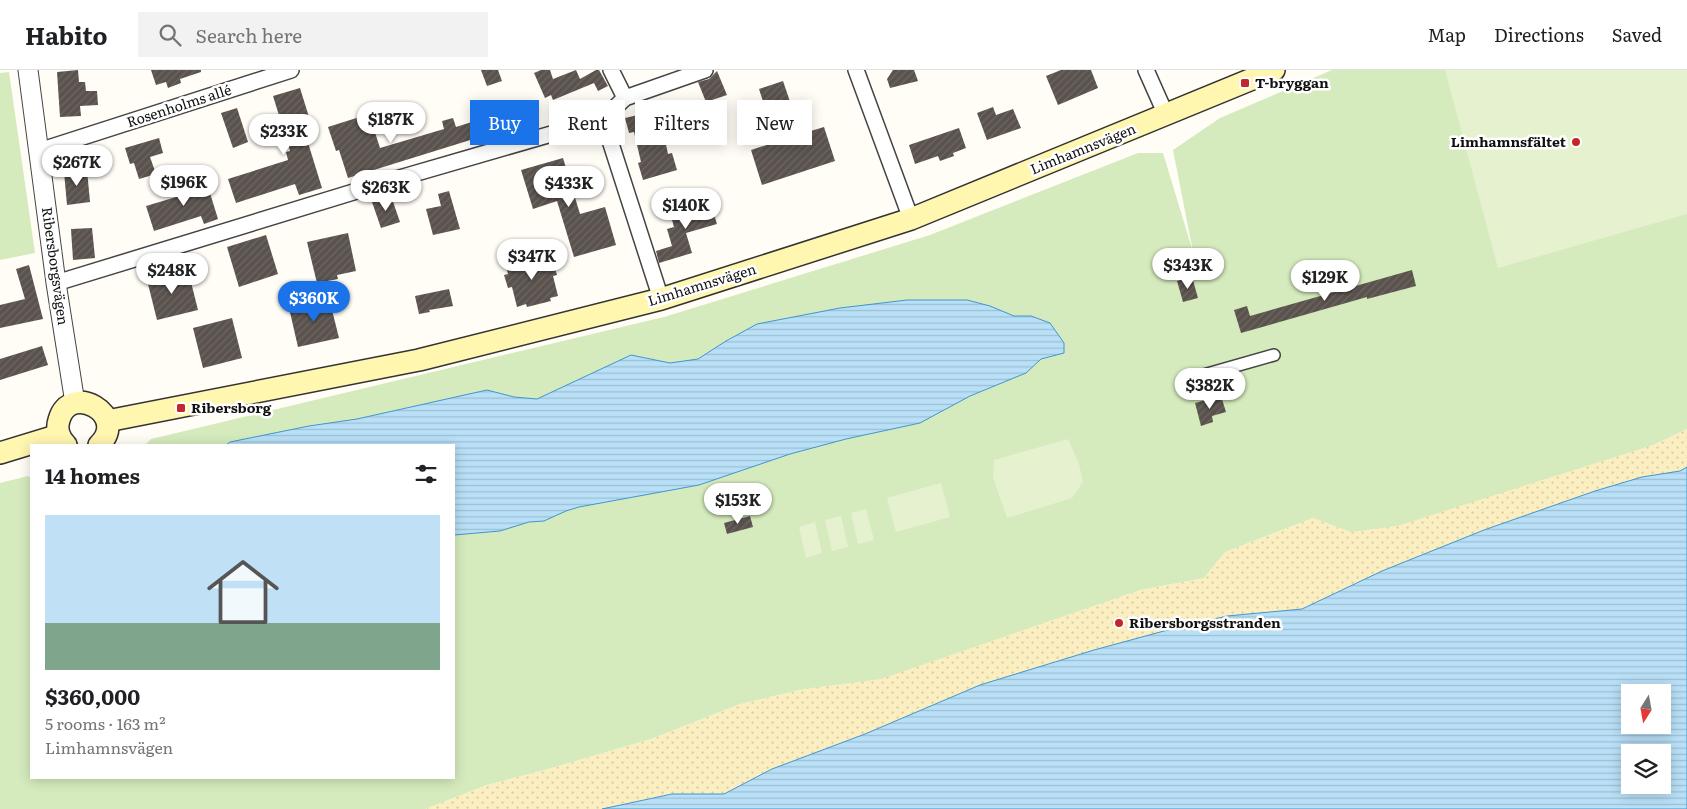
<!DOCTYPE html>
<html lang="en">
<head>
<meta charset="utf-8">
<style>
	:root { --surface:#fff; --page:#f2f2f2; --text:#202124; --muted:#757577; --line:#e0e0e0; --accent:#1a73e8 }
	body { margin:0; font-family:Literata,serif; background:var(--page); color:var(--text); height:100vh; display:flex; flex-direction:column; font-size:19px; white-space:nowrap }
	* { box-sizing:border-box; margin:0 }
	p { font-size:16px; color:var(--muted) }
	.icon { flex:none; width:28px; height:28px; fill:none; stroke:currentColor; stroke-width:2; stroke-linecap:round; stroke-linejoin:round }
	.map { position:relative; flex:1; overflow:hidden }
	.panel { position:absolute; left:30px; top:374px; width:425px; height:335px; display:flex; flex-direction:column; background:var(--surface); border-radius:0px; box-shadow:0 2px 12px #0003 }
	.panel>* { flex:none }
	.banner { position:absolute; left:470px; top:30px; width:475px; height:45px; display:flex; gap:10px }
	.needle { width:32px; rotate:191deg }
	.fabs { position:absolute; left:1621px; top:614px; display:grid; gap:10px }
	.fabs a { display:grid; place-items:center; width:50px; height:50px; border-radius:0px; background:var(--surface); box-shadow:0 2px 12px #0003; font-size:25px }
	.price { position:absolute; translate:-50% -42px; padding:0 11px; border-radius:18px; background:#fff; color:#222; font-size:16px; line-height:32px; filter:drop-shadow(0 1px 2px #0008) }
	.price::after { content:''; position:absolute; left:50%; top:30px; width:15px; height:11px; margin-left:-8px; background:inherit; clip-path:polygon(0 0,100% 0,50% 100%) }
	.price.current { background:var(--accent); color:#fff }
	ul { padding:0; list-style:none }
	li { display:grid; align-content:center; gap:10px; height:265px; padding:0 15px }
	li span { display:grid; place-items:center; height:155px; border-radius:0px; color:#555 }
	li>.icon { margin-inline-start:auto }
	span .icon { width:90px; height:90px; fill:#fffc; stroke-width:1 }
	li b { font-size:21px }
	h2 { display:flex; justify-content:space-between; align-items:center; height:60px; padding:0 15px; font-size:21px }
	.pill { padding:0 18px; border-radius:0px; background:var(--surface); box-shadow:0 2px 12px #0003; font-size:18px; line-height:45px }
	.pill.current { background:var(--accent); color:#fff }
	header { display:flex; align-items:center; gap:30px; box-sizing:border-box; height:70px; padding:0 25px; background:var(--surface); border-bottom:1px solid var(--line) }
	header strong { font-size:24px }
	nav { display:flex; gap:28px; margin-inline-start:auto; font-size:18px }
	.search { width:350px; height:45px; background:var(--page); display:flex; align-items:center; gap:12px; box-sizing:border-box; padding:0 18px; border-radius:0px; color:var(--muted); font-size:19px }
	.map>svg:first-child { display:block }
	.sand { fill:url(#sand-dots) }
	.park { fill:#d5ebbd }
	.pitch { fill:#e6f2cf }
	.water { fill:url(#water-rules); stroke:#3f96cf; fill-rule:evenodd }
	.building { fill:url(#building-hatch) }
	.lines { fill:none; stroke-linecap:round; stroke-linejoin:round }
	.pedestrian-casing { stroke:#444; stroke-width:14 }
	.minor-casing { stroke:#444; stroke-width:18 }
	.tertiary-casing { stroke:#444; stroke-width:21 }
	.secondary-casing { stroke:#333; stroke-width:24 }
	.pedestrian { stroke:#fff; stroke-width:11 }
	.minor { stroke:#fff; stroke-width:15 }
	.tertiary { stroke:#fff; stroke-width:19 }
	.secondary { stroke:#fff6b0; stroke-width:21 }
	.poi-dot { fill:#c4262e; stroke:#fff; stroke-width:2 }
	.labels { text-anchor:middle; stroke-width:5; stroke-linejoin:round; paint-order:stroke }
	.poi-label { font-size:14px; font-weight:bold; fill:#111; stroke:#fff; text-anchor:start }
	.street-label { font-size:14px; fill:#111; stroke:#fff }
</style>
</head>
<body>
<header>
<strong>Habito</strong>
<div class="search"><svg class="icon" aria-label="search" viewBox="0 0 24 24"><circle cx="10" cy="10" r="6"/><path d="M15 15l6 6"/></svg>Search here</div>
<nav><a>Map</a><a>Directions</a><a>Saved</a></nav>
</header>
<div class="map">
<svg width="1687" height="739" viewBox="0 0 1687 739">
	<defs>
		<pattern id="sand-dots" width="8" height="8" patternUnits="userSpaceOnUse" patternTransform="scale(1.25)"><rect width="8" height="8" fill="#fbeec1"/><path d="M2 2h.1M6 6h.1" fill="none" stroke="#d6cba5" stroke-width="1.8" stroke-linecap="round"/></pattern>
		<pattern id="water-rules" width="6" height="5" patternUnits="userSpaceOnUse" patternTransform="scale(1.25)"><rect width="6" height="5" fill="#b9e0f7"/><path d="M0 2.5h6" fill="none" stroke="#9ebfd3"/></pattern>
		<pattern id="building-hatch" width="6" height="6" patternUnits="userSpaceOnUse" patternTransform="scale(1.25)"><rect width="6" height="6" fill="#5a524d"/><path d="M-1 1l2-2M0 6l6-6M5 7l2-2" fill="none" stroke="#6d6662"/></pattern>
	</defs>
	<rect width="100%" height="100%" fill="#fffdf5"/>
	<path class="sand" d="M1687 359V397L1680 401 1642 407 1595 421 1484 460 1382 501 1302 539 1227 546 1164 561 1094 580 980 615 865 664 772 699 724 724H672L602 739H425L487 715 548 699 651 669 740 634 804 619 1077 541 1140 520 1204 508 1225 482 1313 448 1351 462 1653 375Z"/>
	<g class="park">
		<path d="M1332 0H1687V359L1653 375 1397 456 1351 462 1313 448 1225 482 1204 508 1140 520 881 609 804 619 740 634 651 669 548 699 487 715 425 739H0V413L28 406 31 408V708H454V375H145L151 369 664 247 930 165 1138 83H1163L1193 182 1173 80 1220 48Z"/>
		<path d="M9 2 35 183 0 190V3Z"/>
	</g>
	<g class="pitch">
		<path d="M1445 0H1687V144L1498 198Z"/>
		<path d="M1068 369 1079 394 1083 412 1072 428 1007 448 993 407 994 390Z"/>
		<path d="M941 413 950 447 896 462 887 428Z"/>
		<path d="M866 439 874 470 858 474 851 443Z"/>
		<path d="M841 446 848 477 832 481 825 450Z"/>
		<path d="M815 452 822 483 806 488 799 457Z"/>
	</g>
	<g class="water">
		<path d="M907 230H967L990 236 1014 246H1031L1050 253 1064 273V283L1041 289 1026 303 970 326 920 353 846 369 790 384 699 415 579 437 566 441 544 451 529 452 500 461 454 465V375H226L230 372 309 356 357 349 487 320 514 327 537 329 631 285 670 293 698 289 726 271 757 254 840 238Z"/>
		<path d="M1687 397V739H602L672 724H724L772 699 865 664 980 615 1094 580 1164 561 1227 546 1302 539 1382 501 1484 460 1595 421 1642 407 1680 401ZM1630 622H1662V655H1630ZM1630 682H1662V715H1630Z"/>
	</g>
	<g class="building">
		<path d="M78 0 79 12H85L86 21H97L98 35 80 36 81 46 60 47 57 2Z"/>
		<path d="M151 0H201V2L180 9 181 13 168 18 166 12 156 15Z"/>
		<path d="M481 0H498L502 11 487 16Z"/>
		<path d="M541 0H550L553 9 576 0 580 9 596 0H599L608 16 598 21 594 13 553 30 551 25 545 28 534 3Z"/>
		<path d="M893 0H914L918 11 890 18 887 9Z"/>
		<path d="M1061 0H1091L1098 18 1058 35 1046 6Z"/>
		<path d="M717 1 727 25 706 32 698 12 709 9Z"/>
		<path d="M783 11 801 64 824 57 835 91 762 115 751 80 776 72 759 19Z"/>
		<path d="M300 18 313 60 305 63 322 118 299 125 295 114 236 133 228 109 288 90 286 82 290 81 273 26Z"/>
		<path d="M993 37 996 45 1013 39 1021 58 987 70 977 43Z"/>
		<path d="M237 38 248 72 233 78 221 43Z"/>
		<path d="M668 38 672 53 662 55 668 84 672 83 677 100 643 110 638 93 641 92 634 62 629 63 625 48Z"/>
		<path d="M369 44 380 78 444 59 442 51 453 48 456 57 475 51 480 67 348 108 339 80 336 81 328 57Z"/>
		<path d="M959 58 966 78 953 83 954 86 940 91 938 86 915 94 909 75Z"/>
		<path d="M159 68 163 83 150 87 156 104 139 109 134 93 130 94 125 78Z"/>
		<path d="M563 88 580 144 605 137 616 175 574 187 557 131 533 139 521 100Z"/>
		<path d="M87 100 90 132 67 135 64 102Z"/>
		<path d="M205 107 218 149 204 154 201 146 154 161 146 136 193 122 190 112Z"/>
		<path d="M449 121 460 159 433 165 426 139 441 136 438 124Z"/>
		<path d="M391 126 400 152 381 158 372 132Z"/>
		<path d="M710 132 717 154 686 163 692 183 659 193 656 181 672 176 667 159 674 157 670 143Z"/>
		<path d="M92 158 95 188 73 190 71 159Z"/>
		<path d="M348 163 356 201 337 205 338 209 317 213 307 172Z"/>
		<path d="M266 165 278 204 239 217 227 177Z"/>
		<path d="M547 185 550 194 553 192 557 205 553 206 558 226 550 228 551 231 527 237 526 234 517 237 512 217 508 218 504 205 508 204 506 196Z"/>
		<path d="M29 195 43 249 0 258V235L25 229 16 199Z"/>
		<path d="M188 200 198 240 157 250 147 210Z"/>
		<path d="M1412 200 1416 216 1367 229V227L1241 263 1234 240 1247 236 1250 246Z"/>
		<path d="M1192 207 1198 228 1183 232 1177 211Z"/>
		<path d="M449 219 453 236 429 240 430 242 419 244 415 226Z"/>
		<path d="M329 228 339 268 298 277 289 238Z"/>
		<path d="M232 248 242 288 203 298 193 258Z"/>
		<path d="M42 276 48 295 0 310V289Z"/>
		<path d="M1221 326 1226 342 1212 346 1213 352 1201 356 1195 333Z"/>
		<path d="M750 446 753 457 727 464 724 453Z"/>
	</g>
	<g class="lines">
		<defs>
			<path id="pedestrian" d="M1186 310 1274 285"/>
			<g id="minor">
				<path d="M611 0 625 28"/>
				<path d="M856 0 911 149"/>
				<path d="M1146 0 1166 45"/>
				<path d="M603 49 661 229"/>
				<path d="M39 81 291 0"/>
				<path d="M56 213 396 109 603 49 625 28 705 0"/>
			</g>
			<path id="tertiary" d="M28 0 56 213 75 333"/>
			<g id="secondary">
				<path d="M107 351 419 290 661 229 911 149 1274 0"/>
				<path d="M66 375C59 368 56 359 59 350 70 311 130 345 99 375"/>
				<path d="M0 383 59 365"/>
			</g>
		</defs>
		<use href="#pedestrian" class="pedestrian-casing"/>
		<use href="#minor" class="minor-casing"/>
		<use href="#tertiary" class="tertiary-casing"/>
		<use href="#secondary" class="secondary-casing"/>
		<use href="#pedestrian" class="pedestrian"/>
		<use href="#minor" class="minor"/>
		<use href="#tertiary" class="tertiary"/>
		<use href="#secondary" class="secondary"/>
	</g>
	<g class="poi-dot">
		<rect x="1240" y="8" width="10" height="10" rx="2.5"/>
		<circle cx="1576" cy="72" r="5"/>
		<rect x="176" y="333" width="10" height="10" rx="2.5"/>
		<circle cx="1119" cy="553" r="5"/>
	</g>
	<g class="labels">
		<g class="poi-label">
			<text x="1255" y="18">T-bryggan</text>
			<text x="1566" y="77" text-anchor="end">Limhamnsfältet</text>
			<text x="191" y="343">Ribersborg</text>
			<text x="1129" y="558">Ribersborgsstranden</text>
		</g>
		<g class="street-label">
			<text transform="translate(179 36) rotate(-18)" y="5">Rosenholms allé</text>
			<text transform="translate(1083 79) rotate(-22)" y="5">Limhamnsvägen</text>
			<text transform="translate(55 196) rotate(82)" y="5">Ribersborgsvägen</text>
			<text transform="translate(702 215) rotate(-17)" y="5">Limhamnsvägen</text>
		</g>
	</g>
</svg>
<div class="fabs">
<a><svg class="needle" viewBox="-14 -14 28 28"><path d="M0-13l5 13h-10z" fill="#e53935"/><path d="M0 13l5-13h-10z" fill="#757577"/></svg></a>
<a><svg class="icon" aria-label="layers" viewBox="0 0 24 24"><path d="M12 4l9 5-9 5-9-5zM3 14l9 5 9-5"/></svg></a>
</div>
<b class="price" style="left:391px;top:74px">$187K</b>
<b class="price" style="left:284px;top:86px">$233K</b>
<b class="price" style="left:77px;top:117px">$267K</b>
<b class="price" style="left:184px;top:137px">$196K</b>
<b class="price" style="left:569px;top:138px">$433K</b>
<b class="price" style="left:386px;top:142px">$263K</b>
<b class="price" style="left:686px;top:160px">$140K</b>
<b class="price" style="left:532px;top:211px">$347K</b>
<b class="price" style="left:1188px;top:220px">$343K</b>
<b class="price" style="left:172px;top:225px">$248K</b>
<b class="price" style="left:1325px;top:232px">$129K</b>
<b class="price current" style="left:314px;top:253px">$360K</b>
<b class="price" style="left:1210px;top:340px">$382K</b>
<b class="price" style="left:738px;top:455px">$153K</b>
<div class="banner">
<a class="pill current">Buy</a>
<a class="pill">Rent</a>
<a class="pill">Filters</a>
<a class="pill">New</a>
</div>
<section class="panel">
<h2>14 homes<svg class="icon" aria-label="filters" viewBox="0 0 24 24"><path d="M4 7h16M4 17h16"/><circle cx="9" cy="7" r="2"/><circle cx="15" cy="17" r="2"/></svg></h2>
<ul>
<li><span style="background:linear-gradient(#bfe0f5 70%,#7fa58c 0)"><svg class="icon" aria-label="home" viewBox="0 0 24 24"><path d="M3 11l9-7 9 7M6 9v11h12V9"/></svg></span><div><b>$360,000</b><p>5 rooms · 163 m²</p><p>Limhamnsvägen</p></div></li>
</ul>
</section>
</div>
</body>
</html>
